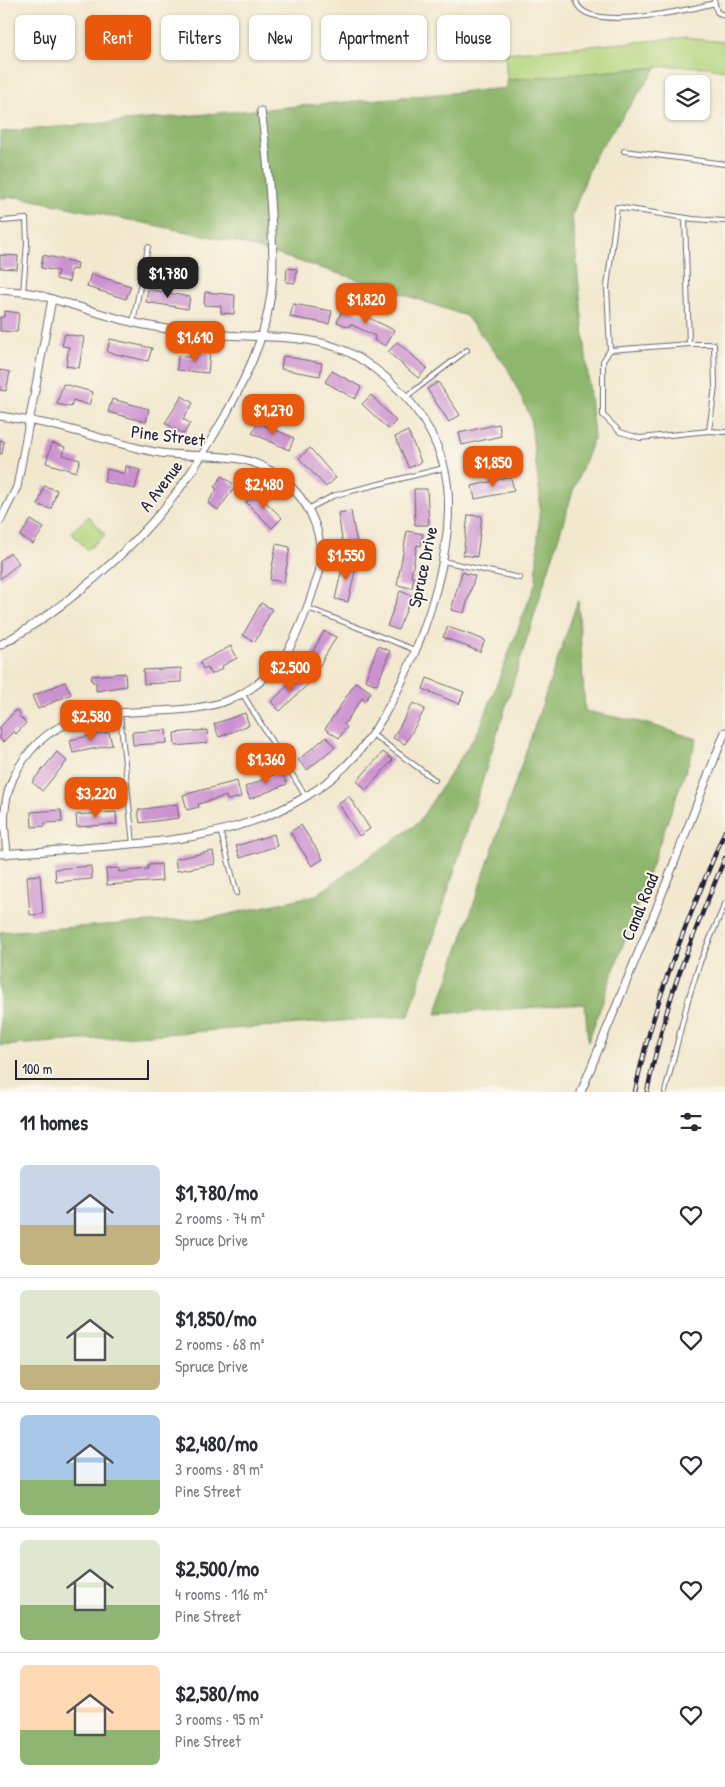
<!DOCTYPE html>
<html lang="en">
<head>
<meta charset="utf-8">
<style>
	:root { --surface:#fff; --page:#f2f2f3; --text:#2b2b33; --muted:#7c7c81; --line:#e1e1e2; --accent:#ea580c }
	body { margin:0; font-family:"Patrick Hand",sans-serif; background:var(--page); color:var(--text); height:100vh; display:flex; flex-direction:column; font-size:19px; white-space:nowrap }
	* { box-sizing:border-box; margin:0 }
	p { font-size:16px; color:var(--muted) }
	.icon { flex:none; width:28px; height:28px; fill:none; stroke:currentColor; stroke-width:2; stroke-linecap:round; stroke-linejoin:round }
	.map { position:relative; height:1092px; overflow:hidden }
	.side { display:flex; flex-direction:column; background:var(--surface); flex:1 }
	.side>* { flex:none }
	.top-card { position:absolute; left:15px; top:15px; width:695px; height:45px; display:flex; gap:10px }
	.fabs { position:absolute; left:665px; top:75px; display:grid; gap:10px }
	.fabs a { display:grid; place-items:center; width:45px; height:45px; border-radius:8px; background:var(--surface); box-shadow:0 1px 4px #0004; font-size:25px }
	.scale { position:absolute; left:15px; bottom:12px; width:134px; box-sizing:border-box; padding-left:5px; border:2px solid #22223b; border-top:0; font-size:14px; line-height:18px; white-space:nowrap; color:#22223b; -webkit-text-stroke:4px #fbf7ec; paint-order:stroke }
	.price { position:absolute; translate:-50% -42px; padding:0 11px; border-radius:10px; background:var(--accent); color:#fff; font-size:16px; line-height:32px; filter:drop-shadow(0 1px 2px #0008) }
	.price::after { content:''; position:absolute; left:50%; top:30px; width:15px; height:11px; margin-left:-8px; background:inherit; clip-path:polygon(0 0,100% 0,50% 100%) }
	.price.on { background:#222; color:#fff }
	ul { padding:0; list-style:none }
	li { display:flex; align-items:center; gap:15px; height:125px; padding:0 20px }
	li+li { border-top:1px solid var(--line) }
	li span { display:grid; place-items:center; flex:none; width:140px; height:100px; border-radius:8px; color:#555 }
	li>.icon { margin-inline-start:auto }
	span .icon { width:60px; height:60px; fill:#fffc; stroke-width:1 }
	li b { font-size:21px }
	h2 { display:flex; justify-content:space-between; align-items:center; height:60px; padding:0 20px; font-size:21px }
	.tag { padding:0 18px; border-radius:8px; background:var(--surface); box-shadow:0 1px 4px #0004; font-size:18px; line-height:45px }
	.tag.on { background:var(--accent); color:#fff }
	.map>svg:first-child { display:block }
	.green { fill:#b3d47c; stroke:#6a7b5c }
	.forest { fill:#8eb66c; stroke:#586c54 }
	.building { fill:#cc92d0 }
	.lines { fill:none; stroke-linecap:round; stroke-linejoin:round }
	.service-casing { stroke:#6b676e; stroke-width:6 }
	.minor-casing { stroke:#6b676e; stroke-width:9 }
	.service { stroke:#fff; stroke-width:4 }
	.minor { stroke:#fff; stroke-width:7 }
	.rail-casing { stroke:#22223b; stroke-width:4.5 }
	.rail { stroke:#fbf7ec; stroke-width:2.5; stroke-dasharray:8; stroke-linecap:butt }
	.labels { text-anchor:middle; stroke-width:4; stroke-linejoin:round; paint-order:stroke }
	.street-label { font-size:18px; fill:#22223b; stroke:#fbf7ec }
</style>
</head>
<body>
<div class="map">
<svg width="725" height="1092" viewBox="0 0 725 1092">
	<rect width="100%" height="100%" fill="#fbf7ec"/>
	<filter id="ink" filterUnits="userSpaceOnUse"><feTurbulence type="fractalNoise" baseFrequency=".02" numOctaves="2"/><feDisplacementMap in="SourceGraphic" scale="10" xChannelSelector="R" yChannelSelector="G"/><feConvolveMatrix kernelMatrix="1 2 1 2 8 2 1 2 1" color-interpolation-filters="sRGB"/></filter>
	<filter id="wash" filterUnits="userSpaceOnUse"><feTurbulence type="fractalNoise" baseFrequency=".0096" numOctaves="4" result="noise"/><feDisplacementMap in="SourceGraphic" scale="20" xChannelSelector="R" yChannelSelector="G"/><feGaussianBlur stdDeviation="1.12" result="paint"/><feColorMatrix in="noise" values="0 0 0 0 0 0 0 0 0 0 0 0 0 0 0 0 0 1.4 0 .05"/><feComposite in="paint" operator="in"/></filter>
	<g filter="url(#wash)">
		<rect width="100%" height="100%" fill="#f2e8ce"/>
		<g class="green">
			<path d="M684 38 725 42V70L706 67 669 66 507 80 505 53Z"/>
			<path d="M89 516 105 535 87 550 71 532Z"/>
		</g>
		<g class="forest">
			<path d="M657 67 594 157 572 215 594 437 573 491 409 1016 0 1046V932L212 918 316 895 418 823 480 728 536 582 540 496 530 416 507 367 466 316 382 287 240 243 19 197 0 198V132L507 88V80Z"/>
			<path d="M578 600 585 711 645 723 697 739 588 1042 585 1004 436 1014Z"/>
		</g>
		<g id="blocks">
			<g class="building">
				<path d="M0 255 18 256 17 269 0 268Z"/>
				<path d="M43 255 78 263 77 270 71 269 69 282 56 279 58 271 41 268Z"/>
				<path d="M287 268 297 269 295 283 286 282Z"/>
				<path d="M91 274 131 286 126 299 87 287Z"/>
				<path d="M148 289 190 297 188 309 146 302Z"/>
				<path d="M205 292 235 295 234 314 221 313V306L204 305Z"/>
				<path d="M293 304 332 311 329 324 290 317Z"/>
				<path d="M344 306 394 330 386 346 374 340 375 336 350 324 349 327 337 322Z"/>
				<path d="M5 311 19 313 17 332 0 331V317H4Z"/>
				<path d="M65 334 84 337 79 368 66 366 69 347 62 346Z"/>
				<path d="M110 339 152 348 148 361 107 352Z"/>
				<path d="M397 342 427 368 418 378 388 352Z"/>
				<path d="M197 352 210 353 208 373 177 370 178 356 196 358Z"/>
				<path d="M283 356 322 363 320 376 281 369Z"/>
				<path d="M0 370 10 372 6 391 0 390Z"/>
				<path d="M332 371 361 387 355 399 325 382Z"/>
				<path d="M438 382 460 415 449 422 427 389Z"/>
				<path d="M63 384 93 392 89 405 73 400 71 407 57 404Z"/>
				<path d="M371 395 396 421 388 429 362 404Z"/>
				<path d="M182 396 193 403 183 419 190 423 184 434 165 423Z"/>
				<path d="M112 399 149 409 146 422 108 412Z"/>
				<path d="M258 422 294 438 289 450 252 433Z"/>
				<path d="M499 424 501 436 462 445 459 433Z"/>
				<path d="M408 431 421 462 409 468 395 437Z"/>
				<path d="M0 440 4 441 2 454H0Z"/>
				<path d="M52 443 65 447 63 455 80 460 76 472 46 463Z"/>
				<path d="M310 448 336 478 326 487 299 458Z"/>
				<path d="M126 466 140 470 135 489 104 482 107 469 125 474Z"/>
				<path d="M222 476 236 486 218 510 208 503 217 489 214 487Z"/>
				<path d="M511 477 514 491 475 499 472 486Z"/>
				<path d="M44 486 57 490 51 509 38 505Z"/>
				<path d="M414 489H427L429 525H415Z"/>
				<path d="M256 492 282 518 272 528 246 502Z"/>
				<path d="M351 511 358 550 344 552 338 513Z"/>
				<path d="M468 515 482 516 477 557 463 555Z"/>
				<path d="M31 520 44 528 33 544 20 536Z"/>
				<path d="M407 531 423 534 421 546 417 545 411 577H414L412 588 397 585Z"/>
				<path d="M276 544 290 547 284 582 270 580Z"/>
				<path d="M10 553 19 563 0 579V561Z"/>
				<path d="M344 560 357 563 348 602 335 599Z"/>
				<path d="M462 572 475 576 464 613 451 610Z"/>
				<path d="M400 591 412 596 398 630 387 626Z"/>
				<path d="M261 603 272 609 255 642 243 635Z"/>
				<path d="M448 627 485 640 480 652 443 637Z"/>
				<path d="M324 631 336 637 316 672 305 666Z"/>
				<path d="M231 646 237 658 222 666 223 668 211 675 207 667 203 669 200 662Z"/>
				<path d="M378 646 390 651 377 685 365 680Z"/>
				<path d="M181 668V682L144 684 143 670Z"/>
				<path d="M125 673 126 686 96 691V682H92L91 676Z"/>
				<path d="M299 675 308 684 280 711 271 702Z"/>
				<path d="M427 678 464 692 459 704 423 689Z"/>
				<path d="M65 682 71 694 38 709 32 696Z"/>
				<path d="M356 682 371 692 365 701 362 698 344 725 347 727 339 738 325 729Z"/>
				<path d="M413 703 425 709 405 744 393 738Z"/>
				<path d="M16 710 21 714 19 716 26 723 16 734 14 731 3 742 0 739V727Z"/>
				<path d="M245 713 249 725 219 737 214 724Z"/>
				<path d="M166 730 167 743 133 745 132 732Z"/>
				<path d="M207 730 208 743 175 746 174 733Z"/>
				<path d="M109 732 112 745 73 753 70 740Z"/>
				<path d="M326 737 335 747 307 770 298 760Z"/>
				<path d="M57 752 67 761 42 791 32 782Z"/>
				<path d="M383 752 393 760 366 790 357 781Z"/>
				<path d="M281 772 287 784 250 799 245 787Z"/>
				<path d="M237 781 241 797 227 800 226 796 198 804 199 807 187 810 183 795Z"/>
				<path d="M349 796 370 829 359 836 338 803Z"/>
				<path d="M177 804 179 818 140 823 138 810Z"/>
				<path d="M61 810 62 822 45 823V826L32 827 31 812Z"/>
				<path d="M116 812 117 824 77 827 76 815Z"/>
				<path d="M301 825 323 859 312 866 290 832Z"/>
				<path d="M274 834 277 846 240 858 236 846Z"/>
				<path d="M213 851 215 864 177 871 175 859Z"/>
				<path d="M161 864 162 881 107 885 106 869 119 868V872L148 869V865Z"/>
				<path d="M91 866 92 879 56 882 55 869Z"/>
				<path d="M40 875 43 914 30 915 27 876Z"/>
			</g>
		</g>
	</g>
	<g filter="url(#ink)">
		<use href="#blocks" fill-opacity="0" stroke="#6b676e" stroke-width="1"/>
		<g class="lines">
			<defs>
				<g id="service">
					<path d="M576 0C581 35 692 9 715 3"/>
					<path d="M714 0 717 12 725 16"/>
					<path d="M624 151 725 164"/>
					<path d="M685 218 689 344 610 350 607 287 617 207 693 219 725 221"/>
					<path d="M3 221 26 219 27 243 23 293"/>
					<path d="M133 322 148 247"/>
					<path d="M610 350 603 361V415L620 432 640 438 709 431 715 387 714 344H689"/>
					<path d="M406 397 467 350"/>
					<path d="M709 431 725 432"/>
					<path d="M308 509 333 496 343 493 444 468"/>
					<path d="M443 561 520 578"/>
					<path d="M308 608 415 650"/>
					<path d="M242 693 306 797"/>
					<path d="M120 714 133 844"/>
					<path d="M372 734 435 780"/>
					<path d="M220 830 237 893"/>
					<path d="M665 1092 688 1000 700 962 725 904"/>
				</g>
				<g id="minor">
					<path d="M0 290C12 291 24 292 36 294 44 296 51 299 59 301 86 309 113 318 140 324 163 329 188 332 212 334 260 339 316 331 359 358 399 383 429 417 443 463 466 540 413 679 367 741 351 763 329 783 305 797 242 835 167 842 96 847 64 850 32 852 0 854"/>
					<path d="M0 416C17 419 35 421 52 425 87 433 120 445 155 452 181 457 208 454 234 458 287 465 330 518 319 573 317 580 314 587 312 594 297 638 284 671 240 695 183 725 99 696 47 735 24 753 7 781 5 810 3 824 6 840 7 854"/>
					<path d="M0 521 17 487 52 299"/>
					<path d="M0 645C62 611 131 552 174 496 194 471 209 443 225 416 245 379 264 341 270 300 274 277 273 254 272 232 270 192 267 151 261 111"/>
					<path d="M581 1092 655 912 725 732"/>
				</g>
			</defs>
			<use href="#service" class="service-casing"/>
			<use href="#minor" class="minor-casing"/>
			<use href="#service" class="service"/>
			<use href="#minor" class="minor"/>
			<defs>
				<g id="rail">
					<path d="M635 1092C653 1001 689 916 725 831"/>
					<path d="M647 1092C654 1058 663 1024 673 991 688 946 707 902 725 858"/>
				</g>
			</defs>
			<use href="#rail" class="rail-casing"/>
			<use href="#rail" class="rail"/>
		</g>
	</g>
	<g class="labels">
		<g class="street-label">
			<text transform="translate(168 436) rotate(7)" y="6">Pine Street</text>
			<text transform="translate(161 486) rotate(-53)" y="6">A Avenue</text>
			<text transform="translate(423 567) rotate(-78)" y="6">Spruce Drive</text>
			<text transform="translate(640 907) rotate(-68)" y="6">Canal Road</text>
		</g>
	</g>
</svg>
<div class="fabs">
<a><svg class="icon" aria-label="layers" viewBox="0 0 24 24"><path d="M12 4l9 5-9 5-9-5zM3 14l9 5 9-5"/></svg></a>
</div>
<div class="scale">100 m</div>
<b class="price on" style="left:168px;top:299px">$1,780</b>
<b class="price" style="left:366px;top:325px">$1,820</b>
<b class="price" style="left:195px;top:363px">$1,610</b>
<b class="price" style="left:273px;top:436px">$1,270</b>
<b class="price" style="left:493px;top:488px">$1,850</b>
<b class="price" style="left:264px;top:510px">$2,480</b>
<b class="price" style="left:346px;top:581px">$1,550</b>
<b class="price" style="left:290px;top:693px">$2,500</b>
<b class="price" style="left:91px;top:742px">$2,580</b>
<b class="price" style="left:266px;top:785px">$1,360</b>
<b class="price" style="left:96px;top:819px">$3,220</b>
<div class="top-card">
<a class="tag">Buy</a>
<a class="tag on">Rent</a>
<a class="tag">Filters</a>
<a class="tag">New</a>
<a class="tag">Apartment</a>
<a class="tag">House</a>
</div>
</div>
<section class="side">
<h2>11 homes<svg class="icon" aria-label="filters" viewBox="0 0 24 24"><path d="M4 7h16M4 17h16"/><circle cx="9" cy="7" r="2"/><circle cx="15" cy="17" r="2"/></svg></h2>
<ul>
<li><span style="background:linear-gradient(#c9d6e8 60%,#c2b280 0)"><svg class="icon" aria-label="home" viewBox="0 0 24 24"><path d="M3 11l9-7 9 7M6 9v11h12V9"/></svg></span><div><b>$1,780/mo</b><p>2 rooms · 74 m²</p><p>Spruce Drive</p></div><svg class="icon" aria-label="heart" viewBox="0 0 24 24"><path d="M12 20l-8-8c-3-5 5-10 8-4 3-6 11-1 8 4z"/></svg></li>
<li><span style="background:linear-gradient(#dfe7d0 75%,#c2b280 0)"><svg class="icon" aria-label="home" viewBox="0 0 24 24"><path d="M3 11l9-7 9 7M6 9v11h12V9"/></svg></span><div><b>$1,850/mo</b><p>2 rooms · 68 m²</p><p>Spruce Drive</p></div><svg class="icon" aria-label="heart" viewBox="0 0 24 24"><path d="M12 20l-8-8c-3-5 5-10 8-4 3-6 11-1 8 4z"/></svg></li>
<li><span style="background:linear-gradient(#a9c7e8 65%,#8fb573 0)"><svg class="icon" aria-label="home" viewBox="0 0 24 24"><path d="M3 11l9-7 9 7M6 9v11h12V9"/></svg></span><div><b>$2,480/mo</b><p>3 rooms · 89 m²</p><p>Pine Street</p></div><svg class="icon" aria-label="heart" viewBox="0 0 24 24"><path d="M12 20l-8-8c-3-5 5-10 8-4 3-6 11-1 8 4z"/></svg></li>
<li><span style="background:linear-gradient(#dfe7d0 65%,#8fb573 0)"><svg class="icon" aria-label="home" viewBox="0 0 24 24"><path d="M3 11l9-7 9 7M6 9v11h12V9"/></svg></span><div><b>$2,500/mo</b><p>4 rooms · 116 m²</p><p>Pine Street</p></div><svg class="icon" aria-label="heart" viewBox="0 0 24 24"><path d="M12 20l-8-8c-3-5 5-10 8-4 3-6 11-1 8 4z"/></svg></li>
<li><span style="background:linear-gradient(#ffd9b3 65%,#8fb573 0)"><svg class="icon" aria-label="home" viewBox="0 0 24 24"><path d="M3 11l9-7 9 7M6 9v11h12V9"/></svg></span><div><b>$2,580/mo</b><p>3 rooms · 95 m²</p><p>Pine Street</p></div><svg class="icon" aria-label="heart" viewBox="0 0 24 24"><path d="M12 20l-8-8c-3-5 5-10 8-4 3-6 11-1 8 4z"/></svg></li>
</ul>
</section>
</body>
</html>
